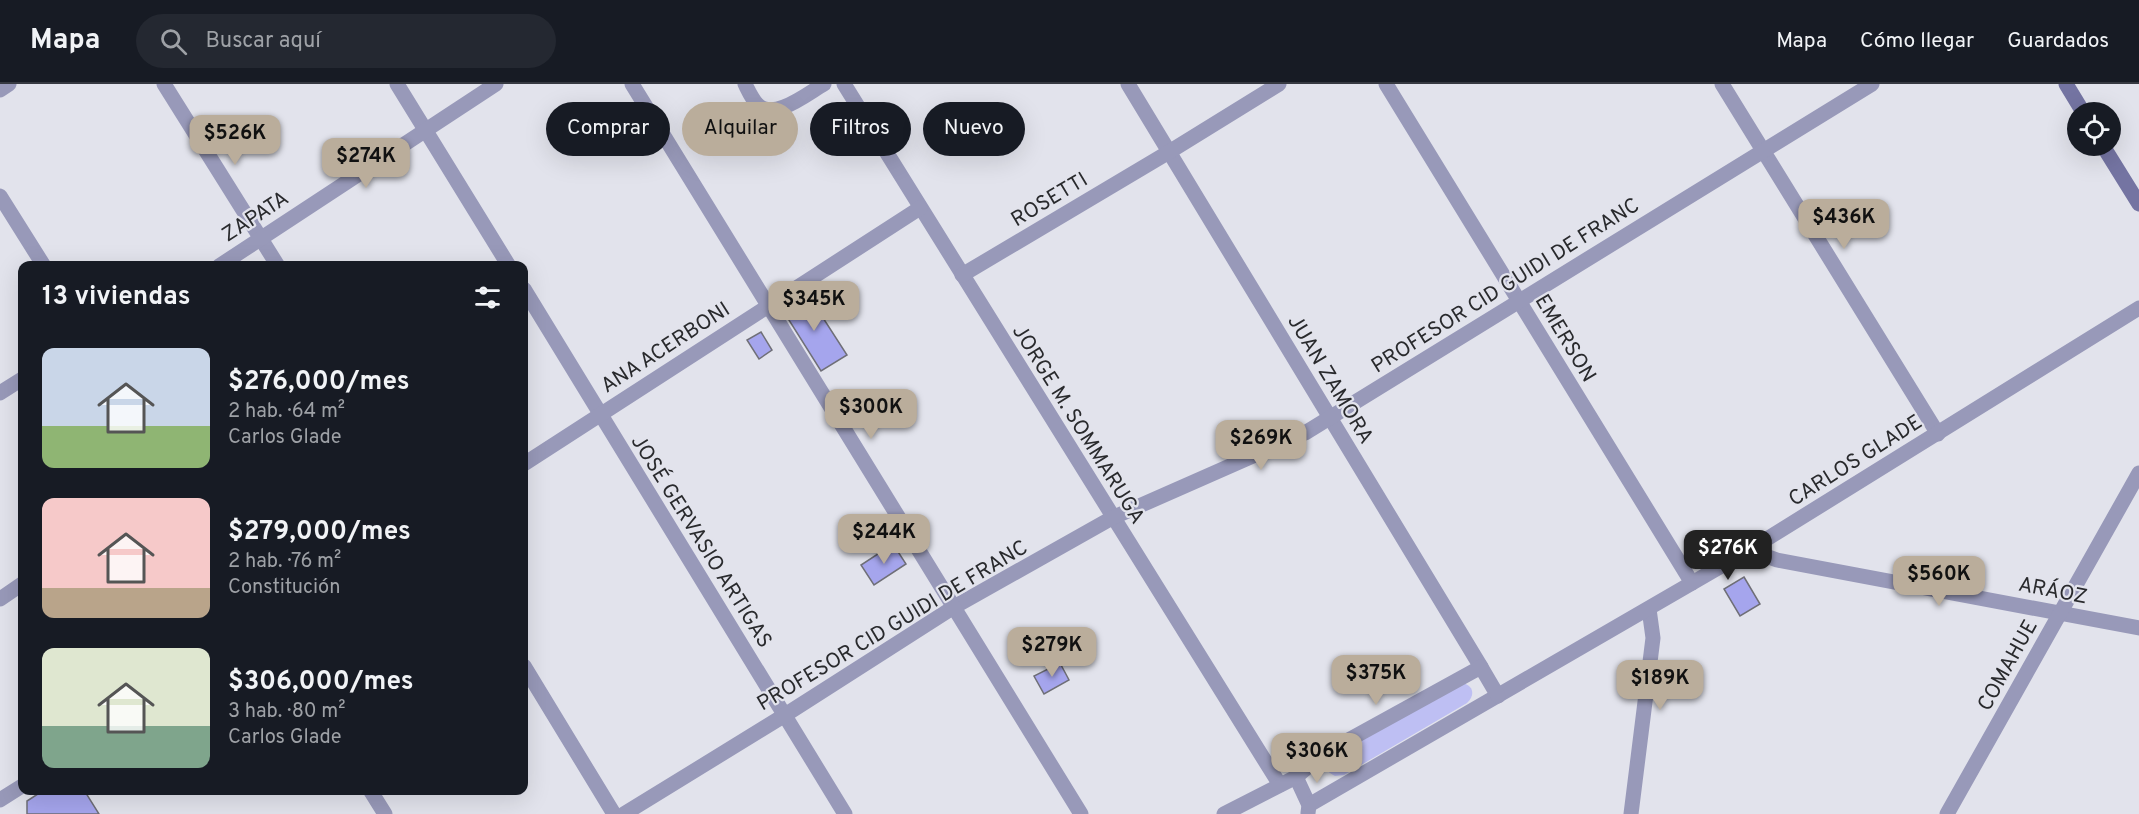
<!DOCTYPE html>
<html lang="es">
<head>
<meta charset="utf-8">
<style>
	:root { --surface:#171b24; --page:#242831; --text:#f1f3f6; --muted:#9ea1a6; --line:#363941; --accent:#baad9b }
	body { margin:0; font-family:Overpass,sans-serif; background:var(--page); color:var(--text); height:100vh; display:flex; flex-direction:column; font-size:22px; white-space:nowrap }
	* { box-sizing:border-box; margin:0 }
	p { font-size:20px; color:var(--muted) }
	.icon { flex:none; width:33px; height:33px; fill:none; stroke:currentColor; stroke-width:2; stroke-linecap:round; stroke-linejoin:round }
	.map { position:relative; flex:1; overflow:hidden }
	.sheet { position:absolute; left:18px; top:177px; width:510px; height:534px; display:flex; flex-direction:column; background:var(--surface); border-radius:12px; box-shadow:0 6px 24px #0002 }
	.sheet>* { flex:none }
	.guide { position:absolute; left:546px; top:18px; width:570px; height:54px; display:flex; gap:12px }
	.tools { position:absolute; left:2067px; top:18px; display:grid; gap:12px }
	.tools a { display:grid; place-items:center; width:54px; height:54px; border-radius:50%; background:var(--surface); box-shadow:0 6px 24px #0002; font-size:30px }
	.price { position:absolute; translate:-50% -51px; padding:0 14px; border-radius:12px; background:var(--accent); color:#111; font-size:20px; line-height:39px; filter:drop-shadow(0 2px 3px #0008) }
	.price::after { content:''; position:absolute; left:50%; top:36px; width:18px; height:14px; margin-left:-9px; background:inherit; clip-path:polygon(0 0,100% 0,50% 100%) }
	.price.current { background:#222; color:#fff }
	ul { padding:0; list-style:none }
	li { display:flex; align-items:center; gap:18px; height:150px; padding:0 24px }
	li span { display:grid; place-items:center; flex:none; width:168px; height:120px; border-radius:12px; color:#555 }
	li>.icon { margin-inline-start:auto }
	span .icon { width:72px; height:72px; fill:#fffc; stroke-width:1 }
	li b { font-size:26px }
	h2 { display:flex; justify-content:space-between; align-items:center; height:72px; padding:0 24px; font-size:26px }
	.chip { padding:0 21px; border-radius:27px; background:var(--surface); box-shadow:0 6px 24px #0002; font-size:21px; line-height:54px }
	.chip.current { background:var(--accent); color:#111 }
	header { display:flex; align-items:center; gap:36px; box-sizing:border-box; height:84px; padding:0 30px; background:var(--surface); border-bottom:2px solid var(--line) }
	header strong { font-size:28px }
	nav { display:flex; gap:33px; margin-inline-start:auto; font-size:21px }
	.search { width:420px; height:54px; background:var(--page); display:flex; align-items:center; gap:15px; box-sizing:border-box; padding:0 21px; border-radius:33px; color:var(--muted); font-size:22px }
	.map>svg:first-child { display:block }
	.green { fill:#bebff3 }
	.building { fill:#a5a5ed; stroke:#6f6f77; stroke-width:1.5 }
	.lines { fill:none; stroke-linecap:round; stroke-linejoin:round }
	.minor { stroke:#9899b9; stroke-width:15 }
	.tertiary { stroke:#9899b9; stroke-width:15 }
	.secondary { stroke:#7474a2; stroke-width:15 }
	.labels { text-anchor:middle; stroke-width:4.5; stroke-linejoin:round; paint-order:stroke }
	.street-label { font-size:21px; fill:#292a2d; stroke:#e2e3ec }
</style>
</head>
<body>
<header>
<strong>Mapa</strong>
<div class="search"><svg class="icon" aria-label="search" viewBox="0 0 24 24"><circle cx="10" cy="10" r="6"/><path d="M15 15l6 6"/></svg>Buscar aquí</div>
<nav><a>Mapa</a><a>Cómo llegar</a><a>Guardados</a></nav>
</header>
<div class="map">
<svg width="2139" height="730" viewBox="0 0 2139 730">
	<rect width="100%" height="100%" fill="#e2e3ec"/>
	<path class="green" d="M1463 599C1474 602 1475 612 1467 619L1344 691 1335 692C1326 688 1324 681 1327 673Z"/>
	<g class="building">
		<path d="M807 209 847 271 821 287 782 225Z"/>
		<path d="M761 248 772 266 759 275 747 256Z"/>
		<path d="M893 460 906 480 874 501 861 481Z"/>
		<path d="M1744 493 1760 520 1740 532 1724 505Z"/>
		<path d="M1060 579 1069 596 1044 610 1034 592Z"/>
		<path d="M44 706H84L99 730H27V717Z"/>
	</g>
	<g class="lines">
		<g class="minor">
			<path d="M164 0 278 182"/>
			<path d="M397 0 509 182"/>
			<path d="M745 0C748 6 752 15 757 20 773 38 808 9 824 0"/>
			<path d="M844 0 1280 701"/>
			<path d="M1128 0 1481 583"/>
			<path d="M1386 0 1692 499"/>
			<path d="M1722 0 1938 350"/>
			<path d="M0 6 9 0"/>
			<path d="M0 112 44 182"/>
			<path d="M219 182 496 0"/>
			<path d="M962 191 1169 68 1279 0"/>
			<path d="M524 205 845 730"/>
			<path d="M0 309 22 295"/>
			<path d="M524 380 920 124"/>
			<path d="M1749 466 1777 476 2139 544"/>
			<path d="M0 515 22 500"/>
			<path d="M524 582 614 730"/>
			<path d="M370 706 385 730"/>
			<path d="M0 716 22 702"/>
			<path d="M624 730 785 631 954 523 1112 434 1305 349 1872 0"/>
			<path d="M1631 730 1653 554 1649 525"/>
			<path d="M1947 730 2139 389"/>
		</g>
		<g class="tertiary">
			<path d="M632 0 1081 730"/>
			<path d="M1296 693 1309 721 1308 729"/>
			<path d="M1309 721 1749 466 2139 224"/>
			<path d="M1224 730 1296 693 1323 670 1481 583 1498 612"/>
		</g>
		<g class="secondary">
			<path d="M2066 0 2083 28"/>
			<path d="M2103 62 2139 120"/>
		</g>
	</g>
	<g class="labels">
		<g class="street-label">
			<text transform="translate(1049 115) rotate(-31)" y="7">ROSETTI</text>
			<text transform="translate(255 132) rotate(-33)" y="7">ZAPATA</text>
			<text transform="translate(1505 201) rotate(-32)" y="7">PROFESOR CID GUIDI DE FRANC</text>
			<text transform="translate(1566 254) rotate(59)" y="7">EMERSON</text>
			<text transform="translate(665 263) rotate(-33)" y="7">ANA ACERBONI</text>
			<text transform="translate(1331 295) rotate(59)" y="7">JUAN ZAMORA</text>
			<text transform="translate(1079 340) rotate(58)" y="7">JORGE M. SOMMARUGA</text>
			<text transform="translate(1855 376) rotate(-32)" y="7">CARLOS GLADE</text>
			<text transform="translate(702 457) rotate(58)" y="7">JOSÉ GERVASIO ARTIGAS</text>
			<text transform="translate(2053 506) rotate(11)" y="7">ARÁOZ</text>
			<text transform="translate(892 541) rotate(-31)" y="7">PROFESOR CID GUIDI DE FRANC</text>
			<text transform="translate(2007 581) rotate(-61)" y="7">COMAHUE</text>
		</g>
	</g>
</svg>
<div class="tools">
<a><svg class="icon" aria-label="locate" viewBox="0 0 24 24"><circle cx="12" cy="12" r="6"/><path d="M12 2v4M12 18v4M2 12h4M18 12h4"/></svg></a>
</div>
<b class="price" style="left:235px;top:82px">$526K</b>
<b class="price" style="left:366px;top:105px">$274K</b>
<b class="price" style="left:1844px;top:166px">$436K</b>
<b class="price" style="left:814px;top:248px">$345K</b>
<b class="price" style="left:871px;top:356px">$300K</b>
<b class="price" style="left:1261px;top:387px">$269K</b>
<b class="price" style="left:884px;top:481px">$244K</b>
<b class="price current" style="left:1728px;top:497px">$276K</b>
<b class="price" style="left:1939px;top:523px">$560K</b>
<b class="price" style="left:1052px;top:594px">$279K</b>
<b class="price" style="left:1376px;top:622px">$375K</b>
<b class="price" style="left:1660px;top:627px">$189K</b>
<b class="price" style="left:1317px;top:700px">$306K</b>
<div class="guide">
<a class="chip">Comprar</a>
<a class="chip current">Alquilar</a>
<a class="chip">Filtros</a>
<a class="chip">Nuevo</a>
</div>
<section class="sheet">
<h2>13 viviendas<svg class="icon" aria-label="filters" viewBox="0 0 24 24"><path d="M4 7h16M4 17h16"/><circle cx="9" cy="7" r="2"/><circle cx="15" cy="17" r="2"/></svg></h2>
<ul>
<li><span style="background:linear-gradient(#c9d6e8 65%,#8fb573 0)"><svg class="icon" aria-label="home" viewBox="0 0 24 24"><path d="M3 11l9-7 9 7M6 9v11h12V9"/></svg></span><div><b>$276,000/mes</b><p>2 hab. · 64 m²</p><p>Carlos Glade</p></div></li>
<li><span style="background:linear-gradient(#f6c9c9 75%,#b9a48a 0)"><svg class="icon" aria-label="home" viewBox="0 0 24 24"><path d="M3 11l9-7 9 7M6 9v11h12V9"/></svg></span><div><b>$279,000/mes</b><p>2 hab. · 76 m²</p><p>Constitución</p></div></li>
<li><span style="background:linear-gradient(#dfe7d0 65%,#7fa58c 0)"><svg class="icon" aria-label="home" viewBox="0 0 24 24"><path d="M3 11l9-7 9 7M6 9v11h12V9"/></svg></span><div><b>$306,000/mes</b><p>3 hab. · 80 m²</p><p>Carlos Glade</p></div></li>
</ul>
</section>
</div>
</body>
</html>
